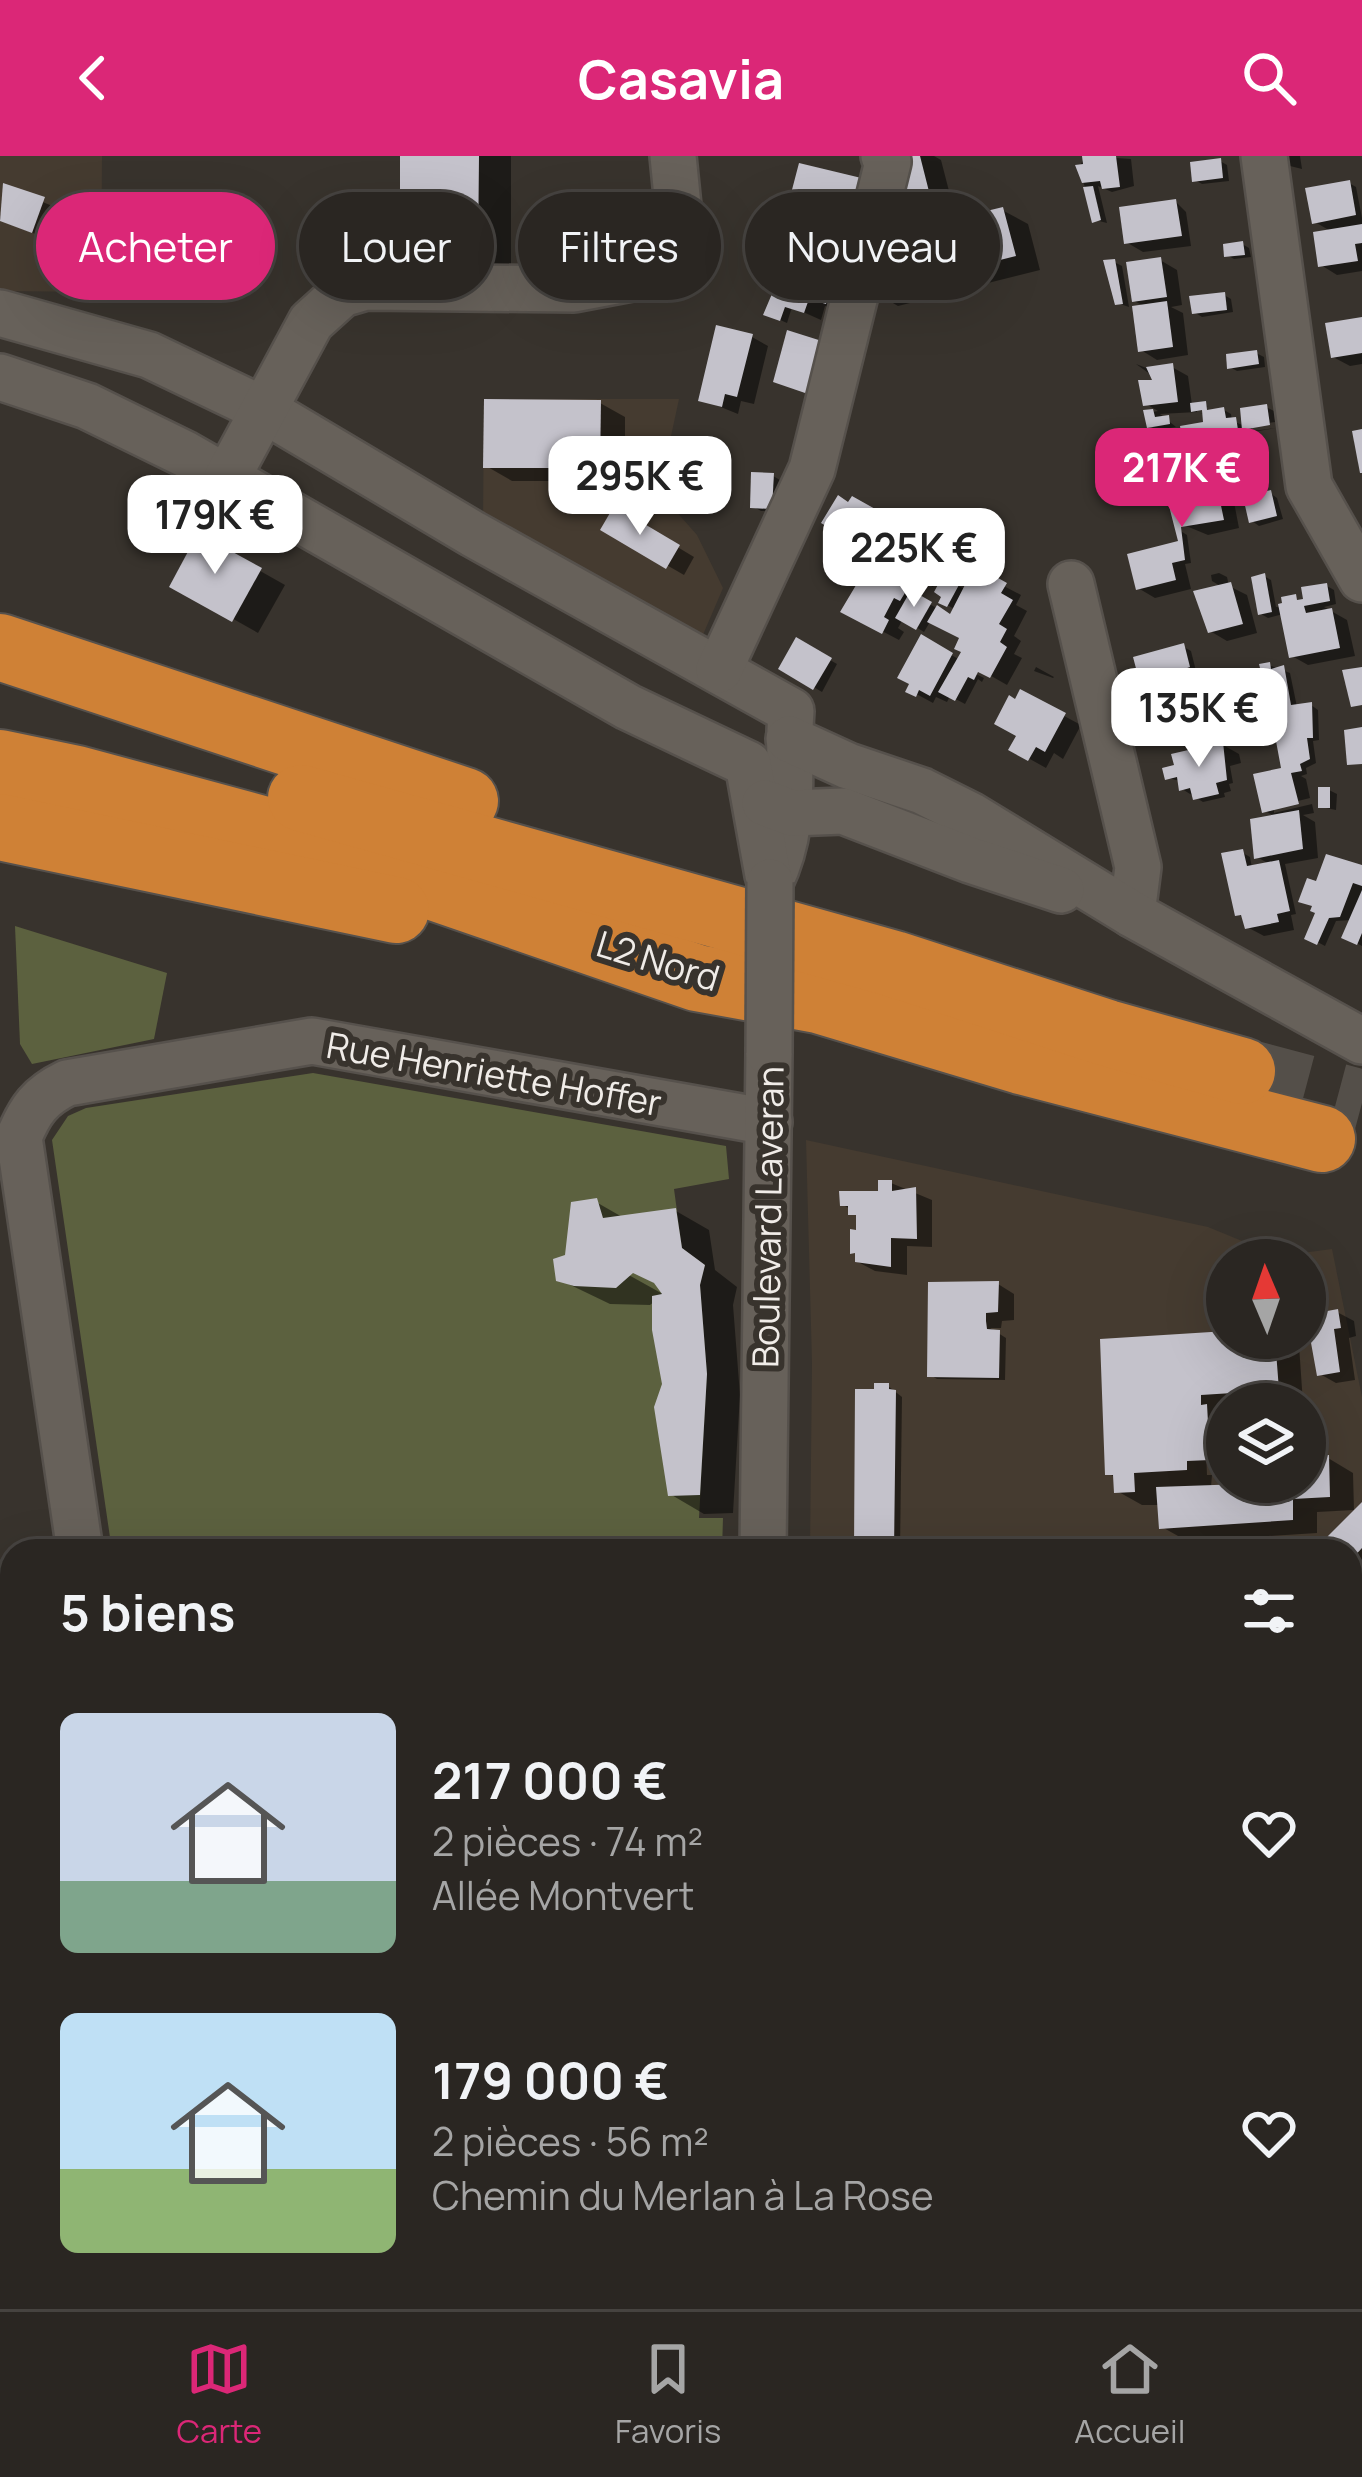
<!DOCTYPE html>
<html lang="fr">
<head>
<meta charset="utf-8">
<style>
	:root { --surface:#2a2622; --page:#322e2a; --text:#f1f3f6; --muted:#a5a5a5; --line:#464340; --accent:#db2777 }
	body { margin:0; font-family:Manrope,sans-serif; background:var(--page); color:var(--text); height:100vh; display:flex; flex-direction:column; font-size:45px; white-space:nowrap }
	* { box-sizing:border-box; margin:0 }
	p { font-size:39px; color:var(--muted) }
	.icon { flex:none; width:66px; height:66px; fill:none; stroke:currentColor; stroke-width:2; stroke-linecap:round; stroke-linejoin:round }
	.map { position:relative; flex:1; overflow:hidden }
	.details { position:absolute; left:0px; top:1383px; width:1362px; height:771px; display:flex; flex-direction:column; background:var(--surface); border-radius:36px 36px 0 0; box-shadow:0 12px 48px #0002,0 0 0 3px var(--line) }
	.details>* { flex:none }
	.top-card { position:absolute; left:36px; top:36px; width:1290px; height:108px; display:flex; gap:24px }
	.needle { width:78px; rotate:358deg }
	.controls { position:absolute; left:1206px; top:1083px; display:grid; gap:24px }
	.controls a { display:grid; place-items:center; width:120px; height:120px; border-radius:50%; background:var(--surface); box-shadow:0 12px 48px #0002,0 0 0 3px var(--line); font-size:60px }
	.price { position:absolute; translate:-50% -102px; padding:0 27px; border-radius:24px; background:#fff; color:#222; font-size:39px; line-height:78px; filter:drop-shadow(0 3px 6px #0008) }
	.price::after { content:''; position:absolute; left:50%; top:72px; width:36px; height:27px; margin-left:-18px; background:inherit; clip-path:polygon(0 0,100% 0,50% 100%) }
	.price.active { background:var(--accent); color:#fff }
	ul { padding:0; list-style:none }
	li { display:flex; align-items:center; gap:36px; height:300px; padding:0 60px }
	li span { display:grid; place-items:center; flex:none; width:336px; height:240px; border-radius:18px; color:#555 }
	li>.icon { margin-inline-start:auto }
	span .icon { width:144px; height:144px; fill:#fffc; stroke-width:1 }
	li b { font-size:51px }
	h2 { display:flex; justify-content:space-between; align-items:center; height:144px; padding:0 60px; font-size:51px }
	.pill { padding:0 42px; border-radius:54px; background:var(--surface); box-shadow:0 12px 48px #0002,0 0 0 3px var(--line); font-size:42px; line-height:108px }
	.pill.active { background:var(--accent); color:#fff }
	header { display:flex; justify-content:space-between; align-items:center; height:156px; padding:0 60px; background:var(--accent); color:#fff; font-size:54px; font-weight:700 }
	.tabs { display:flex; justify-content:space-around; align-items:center; height:168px; border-top:3px solid var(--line); background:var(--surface); font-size:33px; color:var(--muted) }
	.tabs a { display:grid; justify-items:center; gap:6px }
	.tabs .active { color:var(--accent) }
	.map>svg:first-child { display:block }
	.built { fill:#453b30; fill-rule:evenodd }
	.park { fill:#5c613f }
	.shadow { fill:#0007; fill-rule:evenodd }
	.building { fill:#c4c2cb }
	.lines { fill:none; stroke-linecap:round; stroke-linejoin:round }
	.highway-tunnel { stroke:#544f49; stroke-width:66; stroke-dasharray:66 33; stroke-linecap:butt }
	.minor-casing { stroke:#56514c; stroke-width:50 }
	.highway-casing { stroke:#56514c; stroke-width:70 }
	.minor { stroke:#67615a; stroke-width:45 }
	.highway { stroke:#cf8136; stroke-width:66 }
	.minor-bridge-casing { stroke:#56514c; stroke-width:50; stroke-linecap:butt }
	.minor-bridge { stroke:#67615a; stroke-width:45 }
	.labels { text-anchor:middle; stroke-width:12; stroke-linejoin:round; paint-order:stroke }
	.street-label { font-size:36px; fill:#f0ece8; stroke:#38332d }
</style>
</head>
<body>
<header><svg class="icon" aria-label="back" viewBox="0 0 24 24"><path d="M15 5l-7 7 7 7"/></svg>Casavia<svg class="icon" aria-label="search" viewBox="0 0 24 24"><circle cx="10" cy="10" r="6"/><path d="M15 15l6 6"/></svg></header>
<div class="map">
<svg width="1362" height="2153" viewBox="0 0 1362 2153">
	<rect width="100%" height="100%" fill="#38332d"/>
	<g class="built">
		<path d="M0 0H102L101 136 0 135Z"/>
		<path d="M484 243H679L659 336 697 379 723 432 699 488 483 369Z"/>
		<path d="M806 984 1208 1071 1279 1100 1332 1093 1362 1241V2153H813V2142H1350V1395H810L812 1207ZM1227 1104H1305V1182H1227ZM1227 1248H1305V1326H1227Z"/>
		<rect x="62" y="2142" width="307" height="11"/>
		<rect x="429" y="2142" width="281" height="11"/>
	</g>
	<g class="park">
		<path d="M15 770 167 817 154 883 32 908 20 888Z"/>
		<path d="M313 917 726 990 729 1023 674 1033 682 1092 705 1109 700 1129 707 1218 699 1362H723L722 1395H112L52 984 68 960 86 952Z"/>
	</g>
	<g class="shadow">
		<path d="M403 0H511V118H436L403 99Z"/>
		<path d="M904 0H934L941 4 957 66 1002 54 1028 68 1040 114 976 130 951 116 949 108 911 117 918 145 898 150 874 136 849 86 833 76 834 70 807 62 877 28Z"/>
		<path d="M1085 0 1131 3 1134 30 1112 36 1098 30 1107 67 1095 64 1079 12Z"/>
		<path d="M1288 0H1300L1302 13 1290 10Z"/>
		<path d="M1220 5 1227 9 1229 25 1202 28 1195 24Z"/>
		<path d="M1349 27 1356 31 1362 62V115L1337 119 1321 109 1332 76 1315 66Z"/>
		<path d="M5 31 60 53 48 83 0 64Z"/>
		<path d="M1176 46 1186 56 1191 90 1143 96 1126 86Z"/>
		<path d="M1242 88 1249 92 1251 101 1234 103 1227 99Z"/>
		<path d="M1160 104 1177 114 1182 149 1171 151 1183 157 1188 199 1157 204 1141 194 1146 151 1134 145Z"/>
		<path d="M1114 106 1122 110 1129 151 1117 147Z"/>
		<path d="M835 112 851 121 842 155 825 150 821 164 792 151 787 167 767 158Z"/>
		<path d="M1224 139 1231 143 1233 156 1202 161 1194 156Z"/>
		<path d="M1362 164V208L1350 210 1333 201Z"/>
		<path d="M752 181 768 190 754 248 741 245 738 258 701 243Z"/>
		<path d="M1256 197 1264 201 1265 211 1237 215 1230 211Z"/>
		<path d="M1136 208 1149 213 1172 211 1188 220 1192 249 1209 250 1197 252V256L1160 258 1176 271 1157 274 1150 270 1147 257 1158 255 1146 248 1154 221Z"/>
		<path d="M600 247 625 261V325H512L486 310Z"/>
		<path d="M1266 251 1274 255 1275 266 1252 269V275L1276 272 1252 276 1257 308 1205 316 1188 306 1207 269 1206 258H1200L1224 254 1231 258 1232 265 1245 270Z"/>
		<path d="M773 320 780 324 779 355H761L754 351Z"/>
		<path d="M1240 321 1248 325 1251 342 1270 337 1277 342 1283 363 1259 370 1252 365 1246 339 1233 341 1239 372 1208 379 1179 367V374L1187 379 1191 407 1185 408 1191 433 1155 442 1138 432 1181 387 1173 357 1189 353Z"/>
		<path d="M839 343 1021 439 1016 449 1027 455 1014 480 1021 485 1014 498 1022 502 1007 529 972 509V516L984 522 982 526 978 523 965 548 950 540 947 546 936 541 933 547 909 534 922 482 960 504 979 468 962 481 931 464 924 476 903 463 898 472 904 476 899 484 844 455 869 413 952 461 956 454 942 446 951 411 945 408 933 431 877 399 825 366ZM964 415 973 420 966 434 957 429Z"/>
		<path d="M616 354 694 401 684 419 604 373Z"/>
		<path d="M200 381 285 429 258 477 173 429Z"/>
		<path d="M1219 417 1227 421 1229 430 1247 439 1257 477 1227 485 1210 475 1222 431 1212 425 1211 419Z"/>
		<path d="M1264 420 1271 424 1276 451 1307 448 1327 430 1334 434 1336 448 1324 451 1347 464 1355 500 1308 509 1292 500 1283 458 1268 462 1261 458Z"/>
		<path d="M797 485 837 508 822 536 782 512Z"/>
		<path d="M1184 491 1191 495 1196 515 1187 518 1191 535 1181 538 1199 548 1207 580 1174 588 1158 579 1162 544 1144 533Z"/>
		<path d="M1269 509 1290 517 1297 551 1311 549 1318 554 1319 584 1313 585 1316 607 1306 612 1307 618 1301 620 1306 623 1310 642 1274 651V657L1312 648 1314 657 1303 659 1315 666 1318 702 1285 708 1296 758 1291 759 1294 774 1264 780 1247 771 1245 762 1238 758 1243 697 1250 701 1252 712 1271 709 1257 701 1276 661 1265 655 1285 615 1277 573 1270 568 1280 547 1277 532 1258 535 1251 531Z"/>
		<path d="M1036 511 1054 521 1053 522 1034 515Z"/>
		<path d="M1021 537 1081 569 1063 603 1054 597 1046 612 1012 593 1020 579 1016 547Z"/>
		<path d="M1223 589 1239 598 1241 607 1230 610 1233 627 1229 628 1231 635 1224 637 1225 641 1203 646 1182 633 1180 625 1168 622Z"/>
		<path d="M1329 634 1337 638 1336 654 1321 651Z"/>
		<path d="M1362 712V790L1345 781 1352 764 1336 765 1325 790 1308 781 1318 756 1317 729Z"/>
		<path d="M891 1027 932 1044V1091L907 1090V1119L875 1115 858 1106V1099L853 1096 861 1059 843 1049 881 1038Z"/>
		<path d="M596 1046 624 1062 676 1055 709 1074 715 1114 737 1131 733 1149 740 1239 733 1357 704 1358 670 1338 665 1228 655 1145 650 1149 610 1148 558 1123ZM621 1107 661 1131V1137L618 1113Z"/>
		<path d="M998 1128 1014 1138V1164L1002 1165 1001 1172H990L1006 1182 1005 1224 937 1223 930 1219Z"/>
		<path d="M1337 1156 1354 1165 1356 1180 1349 1182 1355 1224 1336 1227 1320 1218Z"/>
		<path d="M1227 1178V1182H1286L1299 1189 1303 1247 1227 1248V1317L1213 1318 1211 1267H1205L1207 1319H1212L1211 1331 1305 1326V1303L1328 1302 1353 1317 1354 1354 1317 1356V1377L1187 1385 1162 1371 1160 1349H1142L1117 1335 1116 1322 1108 1317Z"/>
		<path d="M888 1230 902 1241 900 1395H857L877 1236Z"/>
		<path d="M1362 1351V1432L1350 1444V1395H1317Z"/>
		<path d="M0 1450 12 1479V1851H0Z"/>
		<path d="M1350 1531 1362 1534V1542L1350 1538Z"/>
		<path d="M1362 1556V1685L1350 1678V1565Z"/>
		<path d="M1350 1713H1362V2153H1092V2142H1350Z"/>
		<path d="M176 2142H227L230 2145 219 2153H165Z"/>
		<path d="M447 2142H562V2149L541 2148 535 2153H452Z"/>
	</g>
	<g class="building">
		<path d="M400 0H479L478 101H452L451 94H427V101H400Z"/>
		<path d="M901 0H920L937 67 1003 51 1016 100 948 117 941 90 887 104 894 131 870 138Z"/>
		<path d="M1082 0H1116L1120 31 1102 33 1100 25 1082 27 1075 9 1083 8Z"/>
		<path d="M1221 2 1223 22 1192 26 1190 6Z"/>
		<path d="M799 7 878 26 864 86 830 78 831 70 804 63 806 54 788 49Z"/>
		<path d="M1350 24 1356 59 1312 68 1305 32Z"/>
		<path d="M3 27 45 41 32 77 0 65Z"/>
		<path d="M1093 30 1101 64 1092 67 1083 31Z"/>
		<path d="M1176 43 1182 80 1124 88 1119 51Z"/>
		<path d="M1362 68V87L1355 88 1358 105 1318 111 1313 76Z"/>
		<path d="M1243 85 1245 99 1224 101 1223 88Z"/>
		<path d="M802 96 836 109 826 148 809 143 804 157 785 151 780 165 763 159 788 100 800 103Z"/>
		<path d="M1161 101 1167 141 1132 146 1126 106Z"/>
		<path d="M1115 103 1123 148 1115 149 1103 104Z"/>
		<path d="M1225 136 1227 154 1192 158 1189 140Z"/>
		<path d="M1167 145 1173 191 1138 196 1132 150Z"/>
		<path d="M1362 161V197L1331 202 1325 167Z"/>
		<path d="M716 169 753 178 737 241 725 238 722 251 698 245Z"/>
		<path d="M787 174 825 186 808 238 773 226Z"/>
		<path d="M1257 194 1259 208 1227 213 1226 198Z"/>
		<path d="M1173 207 1178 246 1143 250 1138 224H1152L1146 211Z"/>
		<path d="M484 243 601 244 600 312H483Z"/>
		<path d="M1206 245 1207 254 1224 251 1226 262 1236 261 1242 300 1186 308 1180 270 1203 266 1202 254 1191 256 1190 247Z"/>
		<path d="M1267 248 1270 269 1242 274 1240 252Z"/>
		<path d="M1153 253 1155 261 1169 259 1170 268 1147 272 1143 254Z"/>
		<path d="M1362 273V317H1360L1352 275Z"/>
		<path d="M751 316 774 317 772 353 750 352Z"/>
		<path d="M1241 318 1244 335 1219 340 1224 364 1181 371 1185 404 1172 407 1176 424 1136 434 1127 398 1178 385 1169 350 1185 351 1181 329Z"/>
		<path d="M1271 334 1277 360 1249 367 1243 341Z"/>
		<path d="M838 339 848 346 852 340 1007 427 1001 437 1013 444 999 468 1007 473 1000 486 1007 491 990 522 978 516 974 524 968 521 955 545 938 536 961 496 954 493 959 482 927 466 937 449 950 458 969 421 960 416 955 425 960 427 947 451 938 447 941 441 934 436 947 412 927 401 915 424 873 400 886 377 878 373 880 370 871 365 857 389 821 367Z"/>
		<path d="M614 350 680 389 666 413 600 374Z"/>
		<path d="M198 377 262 412 232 466 169 431Z"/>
		<path d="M868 409 908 432 900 445 894 442 884 461 889 464 882 478 840 456Z"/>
		<path d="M1265 417 1272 456 1258 459 1251 421Z"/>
		<path d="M1231 426 1243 468 1208 477 1193 435Z"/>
		<path d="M1327 427 1330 445 1304 450 1306 457 1332 452 1340 492 1289 502 1278 448 1282 447 1281 441 1296 438 1297 444 1303 443 1301 431Z"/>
		<path d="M911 434 932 446 916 474 895 462Z"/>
		<path d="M921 478 953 497 930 540 919 534 916 541 905 536 909 528 897 522Z"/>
		<path d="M796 481 832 502 813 534 778 513Z"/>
		<path d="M1184 487 1190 511 1179 515 1181 523 1142 535 1133 501Z"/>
		<path d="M1270 506 1271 513 1284 509 1291 549 1312 546 1313 582H1307L1310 603 1300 608 1302 615 1291 617 1299 648 1262 657 1253 618 1281 612 1273 569 1267 570 1263 549 1276 545 1273 528 1248 533 1245 520 1261 516 1259 508Z"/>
		<path d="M1362 511V549L1351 551 1342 514Z"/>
		<path d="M1020 533 1066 557 1045 596 1036 591 1028 605 1008 594 1016 580 994 568 1009 539 1015 543Z"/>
		<path d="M1183 535 1192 572 1155 581 1146 545Z"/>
		<path d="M1362 571V608L1347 609 1344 574Z"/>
		<path d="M1223 586 1227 624 1216 627 1219 638 1193 644 1190 632 1179 635 1177 621 1165 624 1162 612 1174 609 1171 598Z"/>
		<rect x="1318" y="631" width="12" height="21"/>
		<path d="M1299 654 1303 693 1254 703 1250 663Z"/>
		<path d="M1243 693 1247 710 1279 704 1290 755 1277 758 1279 766 1245 773 1241 759 1235 760 1221 697Z"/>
		<path d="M1326 698 1362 709V730L1353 727 1340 761 1329 762 1317 789 1304 783 1315 757 1310 755 1312 750 1298 746 1307 722 1316 725Z"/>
		<path d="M1362 734V777L1357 789 1341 782Z"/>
		<path d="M878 1024H892V1035L916 1031 917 1083 891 1082V1111L855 1106V1097L850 1098V1073L856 1074V1059H848V1050H840L839 1035H878Z"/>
		<path d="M597 1042 603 1062 676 1052 682 1092 705 1109 700 1129 707 1218 700 1339 668 1340 654 1251 662 1228 652 1174V1140L662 1138 654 1127 633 1117 616 1132 574 1130 556 1125 553 1103 565 1099 571 1046Z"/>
		<path d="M999 1125 998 1156 986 1157V1165L987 1173 1000 1174 999 1222 927 1221 928 1126Z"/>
		<path d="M1338 1153 1341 1172 1334 1173 1340 1216 1317 1220 1306 1159Z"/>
		<path d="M1227 1175V1182H1275L1279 1234 1201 1239V1249L1207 1248 1210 1304 1187 1305V1314L1134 1317 1135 1336 1114 1337 1113 1319H1105L1100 1183Z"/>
		<path d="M874 1227H889V1233L896 1234 894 1395H854L855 1233H874Z"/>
		<path d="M1329 1299 1330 1341 1293 1343V1364L1159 1373 1156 1331 1305 1326V1300Z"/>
		<path d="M1362 1346V1392L1350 1405V1395H1313Z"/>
		<path d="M0 1492 12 1521V1839H0Z"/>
		<path d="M1362 1553V1657L1357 1651 1350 1657V1563Z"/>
		<path d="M1350 1710H1362V1796H1354V1868H1350Z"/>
		<path d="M1350 1891H1362V2153H1089V2142H1350Z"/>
		<path d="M68 2142 125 2143V2153H68Z"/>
		<path d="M171 2142H193L177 2153H159Z"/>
		<path d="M444 2142H495L483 2153H448Z"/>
	</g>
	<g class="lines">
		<path class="highway-tunnel" d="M1242 915 1362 947"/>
		<defs>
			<g id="minor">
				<path d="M1264 0 1309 330 1362 423"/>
				<path d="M0 157 149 199 264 254 473 378 791 555C786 618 799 666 770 726"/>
				<path d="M0 221 87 250 185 298 628 551 748 608 768 719"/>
				<path d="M227 322 311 166 342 138 366 131 574 133 632 122 667 88 678 50 673 0"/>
				<path d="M1071 428 1138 711 1132 758"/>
				<path d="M719 514 812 313 888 6 884 0"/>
				<path d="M789 583 848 610 922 635 970 659 1132 758 1362 885"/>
				<path d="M765 647 792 657 843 655 970 704 1061 734"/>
				<path d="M80 1395 19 981C30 954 40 940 67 927L312 885 769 966"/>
				<path d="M763 1395 769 897"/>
				<path d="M0 1955 12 1958"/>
				<path d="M402 2153V2142"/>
				<path d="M759 2153V2142"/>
			</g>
			<g id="highway">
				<path d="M0 491 465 645"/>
				<path d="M0 607 77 623 280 678 697 822 818 844 1021 905 1322 983"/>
				<path d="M301 642 894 808 1107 877 1242 915"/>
				<path d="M0 671 396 754"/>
			</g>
		</defs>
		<use href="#minor" class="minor-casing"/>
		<use href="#highway" class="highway-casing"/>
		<use href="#minor" class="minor"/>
		<use href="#highway" class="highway"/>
		<defs>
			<path id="minor-bridge" d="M769 897 770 726"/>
		</defs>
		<use href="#minor-bridge" class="minor-bridge-casing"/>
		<use href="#minor-bridge" class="minor-bridge"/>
	</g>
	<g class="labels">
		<g class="street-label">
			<text transform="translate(658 805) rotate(17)" y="13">L2 Nord</text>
			<text transform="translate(494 918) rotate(10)" y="13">Rue Henriette Hoffer</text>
			<text transform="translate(768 1061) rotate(-89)" y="13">Boulevard Laveran</text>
		</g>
	</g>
</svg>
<div class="controls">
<a><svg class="needle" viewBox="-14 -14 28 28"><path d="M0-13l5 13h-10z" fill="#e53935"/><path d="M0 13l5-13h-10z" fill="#a5a5a5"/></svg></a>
<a><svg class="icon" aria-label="layers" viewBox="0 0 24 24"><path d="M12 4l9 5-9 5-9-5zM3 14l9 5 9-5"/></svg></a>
</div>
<b class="price active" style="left:1182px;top:374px">217K €</b>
<b class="price" style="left:640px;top:382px">295K €</b>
<b class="price" style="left:215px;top:421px">179K €</b>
<b class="price" style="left:914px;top:454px">225K €</b>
<b class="price" style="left:1199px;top:614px">135K €</b>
<div class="top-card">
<a class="pill active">Acheter</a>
<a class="pill">Louer</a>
<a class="pill">Filtres</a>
<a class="pill">Nouveau</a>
</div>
<section class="details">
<h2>5 biens<svg class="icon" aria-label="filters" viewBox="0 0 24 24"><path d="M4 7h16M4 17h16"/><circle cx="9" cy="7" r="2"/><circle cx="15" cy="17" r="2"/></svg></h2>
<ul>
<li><span style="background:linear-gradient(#c9d6e8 70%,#7fa58c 0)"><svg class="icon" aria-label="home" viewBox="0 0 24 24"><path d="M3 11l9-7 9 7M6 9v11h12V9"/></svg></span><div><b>217 000 €</b><p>2 pièces · 74 m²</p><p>Allée Montvert</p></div><svg class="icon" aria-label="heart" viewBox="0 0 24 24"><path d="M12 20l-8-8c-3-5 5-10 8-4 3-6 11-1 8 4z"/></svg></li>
<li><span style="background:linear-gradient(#bfe0f5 65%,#8fb573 0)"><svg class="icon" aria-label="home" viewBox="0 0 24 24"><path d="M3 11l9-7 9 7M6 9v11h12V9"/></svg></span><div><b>179 000 €</b><p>2 pièces · 56 m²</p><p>Chemin du Merlan à La Rose</p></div><svg class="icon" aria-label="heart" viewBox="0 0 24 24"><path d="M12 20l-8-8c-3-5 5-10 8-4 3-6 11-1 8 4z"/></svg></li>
</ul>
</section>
</div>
<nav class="tabs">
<a class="active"><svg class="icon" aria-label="map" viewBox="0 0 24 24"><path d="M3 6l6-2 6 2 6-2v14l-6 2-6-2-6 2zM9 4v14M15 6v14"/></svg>Carte</a>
<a><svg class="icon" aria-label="saved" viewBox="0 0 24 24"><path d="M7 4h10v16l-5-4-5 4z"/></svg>Favoris</a>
<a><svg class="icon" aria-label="home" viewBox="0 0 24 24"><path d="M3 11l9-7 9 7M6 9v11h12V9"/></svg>Accueil</a>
</nav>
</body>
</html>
